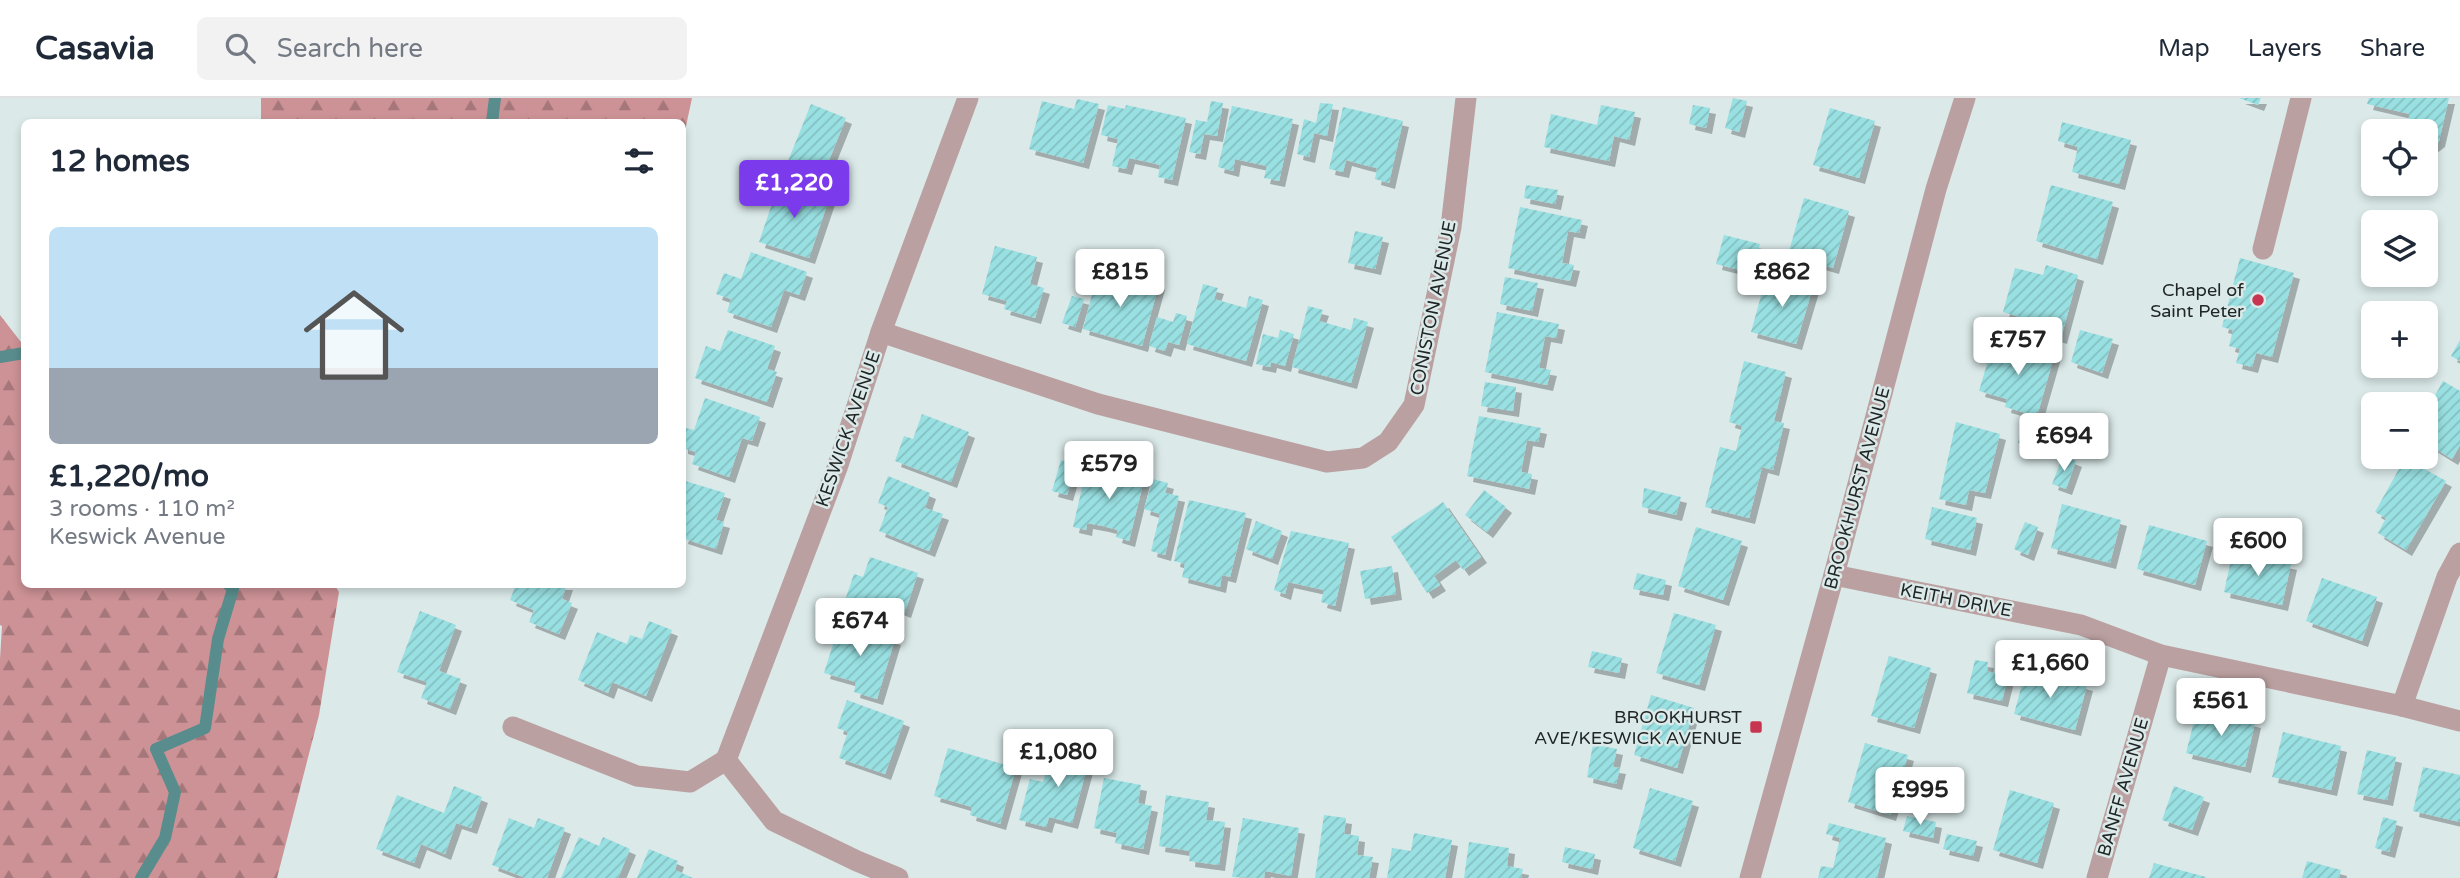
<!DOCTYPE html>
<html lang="en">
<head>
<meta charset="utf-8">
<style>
	:root { --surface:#fff; --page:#f2f2f3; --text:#1f2937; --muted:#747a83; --line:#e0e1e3; --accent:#7c3aed }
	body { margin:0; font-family:"Varela Round",sans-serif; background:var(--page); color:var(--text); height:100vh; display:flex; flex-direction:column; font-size:26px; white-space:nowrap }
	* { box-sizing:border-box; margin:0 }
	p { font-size:23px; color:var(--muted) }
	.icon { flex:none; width:38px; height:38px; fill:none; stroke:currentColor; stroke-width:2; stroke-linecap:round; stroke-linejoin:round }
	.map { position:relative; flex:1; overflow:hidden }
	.drawer { position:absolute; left:21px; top:21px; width:665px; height:469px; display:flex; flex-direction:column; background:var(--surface); border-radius:10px; box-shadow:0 4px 10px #0003 }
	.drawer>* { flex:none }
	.buttons { position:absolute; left:2361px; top:21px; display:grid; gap:14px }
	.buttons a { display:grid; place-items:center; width:77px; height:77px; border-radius:10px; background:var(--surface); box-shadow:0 4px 10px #0003; font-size:35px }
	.price { position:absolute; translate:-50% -60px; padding:0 16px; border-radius:7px; background:#fff; color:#222; font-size:23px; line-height:46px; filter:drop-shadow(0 2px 4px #0008) }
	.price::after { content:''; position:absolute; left:50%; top:42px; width:21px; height:16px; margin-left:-10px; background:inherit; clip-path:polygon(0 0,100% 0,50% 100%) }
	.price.current { background:var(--accent); color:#fff }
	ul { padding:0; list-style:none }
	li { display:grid; align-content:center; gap:14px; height:371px; padding:0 28px }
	li span { display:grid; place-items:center; height:217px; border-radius:10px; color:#555 }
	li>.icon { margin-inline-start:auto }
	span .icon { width:126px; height:126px; fill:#fffc; stroke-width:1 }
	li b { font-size:30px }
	h2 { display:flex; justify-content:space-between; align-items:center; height:84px; padding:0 28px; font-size:30px }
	header { display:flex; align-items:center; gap:42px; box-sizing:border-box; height:98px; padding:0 35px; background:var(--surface); border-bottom:2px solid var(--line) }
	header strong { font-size:33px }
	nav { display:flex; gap:38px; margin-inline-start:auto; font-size:24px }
	.search { width:490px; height:63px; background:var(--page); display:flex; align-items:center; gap:18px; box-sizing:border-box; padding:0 24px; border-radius:10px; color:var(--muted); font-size:26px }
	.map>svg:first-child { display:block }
	.forest { fill:url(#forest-firs) }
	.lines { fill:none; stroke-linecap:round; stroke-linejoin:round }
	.stream { stroke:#598d8d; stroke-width:12 }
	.building { fill:url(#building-hatch); filter:url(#shadow) }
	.minor { stroke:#bba0a1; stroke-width:21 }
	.poi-dot { fill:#c73651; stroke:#dbe9e9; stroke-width:2.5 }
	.labels { text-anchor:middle; stroke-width:5; stroke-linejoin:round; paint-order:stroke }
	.poi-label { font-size:18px; fill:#202525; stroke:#dbe9e9; text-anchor:end }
	.street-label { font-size:18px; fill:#202525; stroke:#dbe9e9 }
</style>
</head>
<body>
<header>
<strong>Casavia</strong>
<div class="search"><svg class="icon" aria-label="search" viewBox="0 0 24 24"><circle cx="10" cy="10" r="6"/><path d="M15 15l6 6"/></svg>Search here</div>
<nav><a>Map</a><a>Layers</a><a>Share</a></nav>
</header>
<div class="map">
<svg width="2460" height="780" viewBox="0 0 2460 780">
	<defs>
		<pattern id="forest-firs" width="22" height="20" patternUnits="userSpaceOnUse" patternTransform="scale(1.75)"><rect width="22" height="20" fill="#cd9296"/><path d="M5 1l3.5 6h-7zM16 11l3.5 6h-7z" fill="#a6777a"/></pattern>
		<pattern id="building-hatch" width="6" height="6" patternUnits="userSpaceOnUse" patternTransform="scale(1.75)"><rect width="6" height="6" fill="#99e0e2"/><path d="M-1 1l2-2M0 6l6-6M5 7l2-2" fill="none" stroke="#84c0c2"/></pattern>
		<filter id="shadow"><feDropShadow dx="6" dy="6" stdDeviation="0" flood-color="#0004"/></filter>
	</defs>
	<rect width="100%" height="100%" fill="#dbe9e9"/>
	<g class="forest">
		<path d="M261 0H692L683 42 682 24H261Z"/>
		<path d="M0 217 24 248V486H334L339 494 319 617 277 780H0V561L2 528 0 527Z"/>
	</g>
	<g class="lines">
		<g class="stream">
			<path d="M492 24 495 0"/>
			<path d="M0 259 24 255"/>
			<path d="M141 780 165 740 175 694 156 651 205 630 218 541 233 491 228 486"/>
		</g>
	</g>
	<g class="building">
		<path d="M1733 0 1747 3 1739 34 1725 30Z"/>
		<path d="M2239 0H2261L2258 7Z"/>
		<path d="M2369 0H2449L2439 43 2426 53V33H2405L2410 16 2367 6Z"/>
		<path d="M1077 1 1099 6 1083 65 1029 51 1042 3 1074 11Z"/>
		<path d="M1211 3 1223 5 1217 38 1204 36 1200 56 1189 54 1196 22 1207 24Z"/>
		<path d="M1320 5 1333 6 1327 38 1314 35 1309 59 1297 56 1304 21 1316 25Z"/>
		<path d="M811 6 846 20 821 82 786 68Z"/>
		<path d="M1108 7 1125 11 1126 7 1186 20 1172 82 1158 79 1160 67 1148 64 1129 60 1126 71 1112 68 1118 41 1101 37Z"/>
		<path d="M1601 7 1635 14 1629 42 1614 38 1609 63 1544 49 1551 16 1597 27Z"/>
		<path d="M1693 7 1710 10 1706 30 1689 26Z"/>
		<path d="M1232 8 1293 21 1279 83 1264 80 1267 68 1235 61 1233 73 1218 69Z"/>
		<path d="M1343 9 1403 23 1389 85 1375 81 1377 70 1364 67 1346 62 1343 74 1329 71Z"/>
		<path d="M1830 10 1875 23 1859 80 1813 67Z"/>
		<path d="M2062 24 2131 42 2119 86 2072 74 2078 49 2058 43Z"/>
		<path d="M779 85 829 101 809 160 759 144Z"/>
		<path d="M1526 87 1558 92 1555 106 1524 100Z"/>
		<path d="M2051 87 2113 104 2097 161 2036 143Z"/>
		<path d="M1804 100 1849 113 1833 170 1788 157Z"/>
		<path d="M1520 109 1582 122 1579 135 1568 133 1562 165 1574 167 1570 183 1508 170Z"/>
		<path d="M1355 133 1383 139 1375 171 1348 165Z"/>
		<path d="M1724 137 1760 146 1752 175 1716 166Z"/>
		<path d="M995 148 1037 159 1030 186 1044 190 1035 220 1004 211 1007 203 982 196Z"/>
		<path d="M751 154 807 174 799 197 784 192 771 229 727 214 731 201 716 196 724 175 741 181Z"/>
		<path d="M2240 160 2294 175 2272 259 2256 255 2252 269 2236 265 2240 251 2229 248 2233 232 2222 229Z"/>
		<path d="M2046 167 2078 177 2061 240 2028 230 2030 222 2003 214 2015 170 2043 177Z"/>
		<path d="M1099 170 1114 174 1110 185 1142 194 1145 182 1159 186 1142 248 1083 231Z"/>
		<path d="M1767 176 1813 189 1796 246 1751 234Z"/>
		<path d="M1505 179 1538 185 1532 213 1500 206Z"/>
		<path d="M1203 186 1218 190 1214 201 1246 210 1249 198 1263 202 1246 263 1187 246Z"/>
		<path d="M1072 198 1084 201 1075 229 1062 225Z"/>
		<path d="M1308 208 1323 212 1319 223 1351 232 1354 220 1368 224 1351 285 1292 269Z"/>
		<path d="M1497 214 1559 226 1556 240 1545 238 1539 270 1551 272 1547 287 1485 274Z"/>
		<path d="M1176 215 1187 218 1179 247 1168 244 1165 253 1149 248 1157 219 1173 224Z"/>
		<path d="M728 232 775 248 767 271 777 274 767 304 695 280 706 248 720 253Z"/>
		<path d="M1280 232 1294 236 1285 268 1271 264 1270 269 1256 266 1263 236 1278 240Z"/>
		<path d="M2080 232 2113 241 2102 275 2071 264Z"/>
		<path d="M2460 242V263L2451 258Z"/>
		<path d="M2022 246 2055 255 2037 318 2005 309 2007 301 1979 293 1992 249 2019 256Z"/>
		<path d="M1744 263 1786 274 1774 323 1784 325 1773 372 1762 369 1749 420 1705 409 1720 349 1736 353 1742 328 1729 324Z"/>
		<path d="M2443 283 2460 293V347L2452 361 2426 345V314Z"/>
		<path d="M1485 284 1516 289 1513 313 1481 308Z"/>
		<path d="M705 300 760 319 752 343 742 340 729 379 692 366 696 354 682 350V329L694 332Z"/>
		<path d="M922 316 969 334 951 384 895 363 904 338 913 341Z"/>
		<path d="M1479 318 1541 330 1538 344 1527 342 1521 374 1532 376 1529 391 1467 378Z"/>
		<path d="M1956 324 2000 336 1985 395 1969 392 1966 407 1939 401Z"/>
		<path d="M2021 331 2049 337 2046 351 2018 345Z"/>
		<path d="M2063 358 2076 363 2066 391 2052 386Z"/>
		<path d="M2405 360 2446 383 2406 452 2378 435 2386 420 2375 414Z"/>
		<path d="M1061 362 1076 366 1067 397 1052 393Z"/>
		<path d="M1087 368 1144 382 1129 443 1116 439 1118 432 1103 428 1087 425 1086 432 1073 429Z"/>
		<path d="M888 378 930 395 925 410 943 416 929 453 879 433 888 409 878 405Z"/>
		<path d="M1153 381 1168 385 1165 395 1179 398 1165 457 1151 453 1160 416 1144 411Z"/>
		<path d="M682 382 725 395 716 422 724 424 716 451 682 440 686 424 682 423Z"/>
		<path d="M1644 390 1681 399 1676 417 1642 409Z"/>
		<path d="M1484 392 1506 409 1487 434 1465 417Z"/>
		<path d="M1189 402 1246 415 1230 479 1222 477 1220 489 1182 479 1185 466 1174 463Z"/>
		<path d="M1443 404 1481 459 1463 472 1456 462 1434 478 1440 487 1427 495 1391 439Z"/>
		<path d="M2062 406 2121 422 2110 465 2051 450Z"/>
		<path d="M1932 409 1977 420 1970 452 1925 441Z"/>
		<path d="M1256 423 1282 433 1272 461 1246 451Z"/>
		<path d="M2025 424 2038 429 2028 457 2014 451Z"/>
		<path d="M2149 427 2207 443 2195 487 2137 471Z"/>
		<path d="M1696 429 1742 443 1723 502 1678 488Z"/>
		<path d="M1291 433 1349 445 1335 508 1321 504 1324 492 1288 484 1285 496 1274 492Z"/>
		<path d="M2233 453 2291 466 2282 507 2224 494Z"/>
		<path d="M870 459 918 475 905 514 889 508 885 520 844 505 854 476 863 479Z"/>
		<path d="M1392 468 1396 496 1365 501 1360 473Z"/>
		<path d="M1637 475 1666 482 1663 497 1633 491Z"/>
		<path d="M2322 480 2377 499 2362 543 2306 523Z"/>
		<path d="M510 486H567L562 501 572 505 559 536 529 524 534 512 510 502 515 489Z"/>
		<path d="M420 513 456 527 439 573 461 581 450 611 421 600 427 584 397 574Z"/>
		<path d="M1674 515 1716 527 1699 587 1656 575Z"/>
		<path d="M649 523 672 532 646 598 612 584 608 595 578 582 597 534 627 546 630 537 642 541Z"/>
		<path d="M840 524 895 541 877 601 854 594 856 584 824 575Z"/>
		<path d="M1592 553 1622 560 1619 575 1588 569Z"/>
		<path d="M1889 558 1931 570 1914 630 1871 618Z"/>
		<path d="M1975 562 1988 564 1987 573 2008 579 2002 603 1967 595Z"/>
		<path d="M2026 571 2087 587 2075 632 2014 616Z"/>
		<path d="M1651 597 1694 610 1677 670 1634 657Z"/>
		<path d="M847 602 904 623 885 676 839 660 848 634 837 630Z"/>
		<path d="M2197 611 2255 624 2245 669 2186 655Z"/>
		<path d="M2283 634 2341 648 2331 692 2272 679Z"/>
		<path d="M1073 642 1093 647 1072 725 1049 719 1046 729 1019 722 1030 681 1043 684 1049 666 1065 670Z"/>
		<path d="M1865 645 1908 657 1890 717 1848 704Z"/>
		<path d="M1593 646 1617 651 1613 669 1620 670 1616 686 1587 679Z"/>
		<path d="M948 650 1016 670 1000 726 970 717 972 709 934 698Z"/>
		<path d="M2367 652 2396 659 2387 702 2357 696Z"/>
		<path d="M2423 669 2460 677V724L2413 713Z"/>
		<path d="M1104 680 1141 687 1138 705 1152 708 1143 751 1115 745 1117 735 1094 730Z"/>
		<path d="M454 688 482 699 471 730 456 725 445 756 421 746 414 765 376 751 397 697 444 715Z"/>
		<path d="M2174 688 2204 699 2192 732 2162 722Z"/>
		<path d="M1650 690 1693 703 1675 763 1633 750Z"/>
		<path d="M2010 692 2054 705 2037 765 1993 752Z"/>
		<path d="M1166 697 1209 704 1206 722 1225 724 1219 767 1189 763 1190 753 1159 748Z"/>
		<path d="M1324 717 1346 720 1344 736 1359 738 1357 757 1373 759 1369 780H1315Z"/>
		<path d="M1907 718 1936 724 1933 740 1903 733Z"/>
		<path d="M2383 719 2397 723 2389 754 2375 750Z"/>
		<path d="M509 720 534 730 538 720 565 730 547 780H526L492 767Z"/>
		<path d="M1243 720 1299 730 1291 778 1265 773 1264 780 1232 779Z"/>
		<path d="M1829 725 1886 740 1877 780H1818L1821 768 1833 770 1840 740 1826 736Z"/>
		<path d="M1414 735 1452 742 1445 780H1387L1392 750 1411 753Z"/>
		<path d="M1947 736 1977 743 1973 758 1943 751Z"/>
		<path d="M579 739 599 748 603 739 630 751 618 780H561Z"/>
		<path d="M1469 744 1509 750 1507 768 1523 771 1521 780H1464Z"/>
		<path d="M1565 749 1595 756 1592 771 1562 764Z"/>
		<path d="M649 751 678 763 675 772 693 780H637Z"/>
		<path d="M2307 763 2341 772 2339 780H2302Z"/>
		<path d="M2154 765 2206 779V780H2149Z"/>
	</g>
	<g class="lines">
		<g class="minor">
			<path d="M2263 151 2301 0"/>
			<path d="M881 234 1098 306 1327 364 1363 360 1388 344 1414 307 1451 129 1466 0"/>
			<path d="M1834 477 2081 527 2161 557 2402 608 2460 623"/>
			<path d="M2402 608 2447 479 2460 455"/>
			<path d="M513 629 637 678 690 684 726 662"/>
			<path d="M898 780 857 763 774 723 726 662 837 370 881 234 968 0"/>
			<path d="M1750 780 1834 477 1936 91 1965 0"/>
			<path d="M2097 780 2161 557"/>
		</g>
	</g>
	<g class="poi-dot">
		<circle cx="2258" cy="202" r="7"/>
		<rect x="1749" y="622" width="14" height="14" rx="3.5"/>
	</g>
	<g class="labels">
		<g class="poi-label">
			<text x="2244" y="198">Chapel of<tspan x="2244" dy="21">Saint Peter</tspan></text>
			<text x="1742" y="625">BROOKHURST<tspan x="1742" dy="21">AVE/KESWICK AVENUE</tspan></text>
		</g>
		<g class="street-label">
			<text transform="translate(1433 210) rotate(-79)" y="6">CONISTON AVENUE</text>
			<text transform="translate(848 331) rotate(-71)" y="6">KESWICK AVENUE</text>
			<text transform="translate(1857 390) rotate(-75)" y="6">BROOKHURST AVENUE</text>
			<text transform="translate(1956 502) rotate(11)" y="6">KEITH DRIVE</text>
			<text transform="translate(2123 689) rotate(-74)" y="6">BANFF AVENUE</text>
		</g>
	</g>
</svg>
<div class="buttons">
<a><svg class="icon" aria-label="locate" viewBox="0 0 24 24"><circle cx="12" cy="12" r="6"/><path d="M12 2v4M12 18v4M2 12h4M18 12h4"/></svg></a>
<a><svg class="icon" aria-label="layers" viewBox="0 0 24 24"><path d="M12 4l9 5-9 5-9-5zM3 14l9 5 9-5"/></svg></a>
<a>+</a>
<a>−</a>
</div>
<b class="price current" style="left:794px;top:122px">£1,220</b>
<b class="price" style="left:1120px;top:211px">£815</b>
<b class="price" style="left:1782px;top:211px">£862</b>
<b class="price" style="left:2018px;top:279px">£757</b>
<b class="price" style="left:2064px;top:375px">£694</b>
<b class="price" style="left:1109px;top:403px">£579</b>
<b class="price" style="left:2258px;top:480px">£600</b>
<b class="price" style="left:860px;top:560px">£674</b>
<b class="price" style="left:2050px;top:602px">£1,660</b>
<b class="price" style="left:2221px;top:640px">£561</b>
<b class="price" style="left:1058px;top:691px">£1,080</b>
<b class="price" style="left:1920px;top:729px">£995</b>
<section class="drawer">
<h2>12 homes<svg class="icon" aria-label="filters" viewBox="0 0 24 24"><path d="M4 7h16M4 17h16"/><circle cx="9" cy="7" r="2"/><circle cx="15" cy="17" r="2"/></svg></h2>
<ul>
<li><span style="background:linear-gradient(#bfe0f5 65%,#9aa5b1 0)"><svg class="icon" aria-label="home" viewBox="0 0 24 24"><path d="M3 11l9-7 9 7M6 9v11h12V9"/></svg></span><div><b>£1,220/mo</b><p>3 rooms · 110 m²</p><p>Keswick Avenue</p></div></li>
</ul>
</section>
</div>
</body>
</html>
